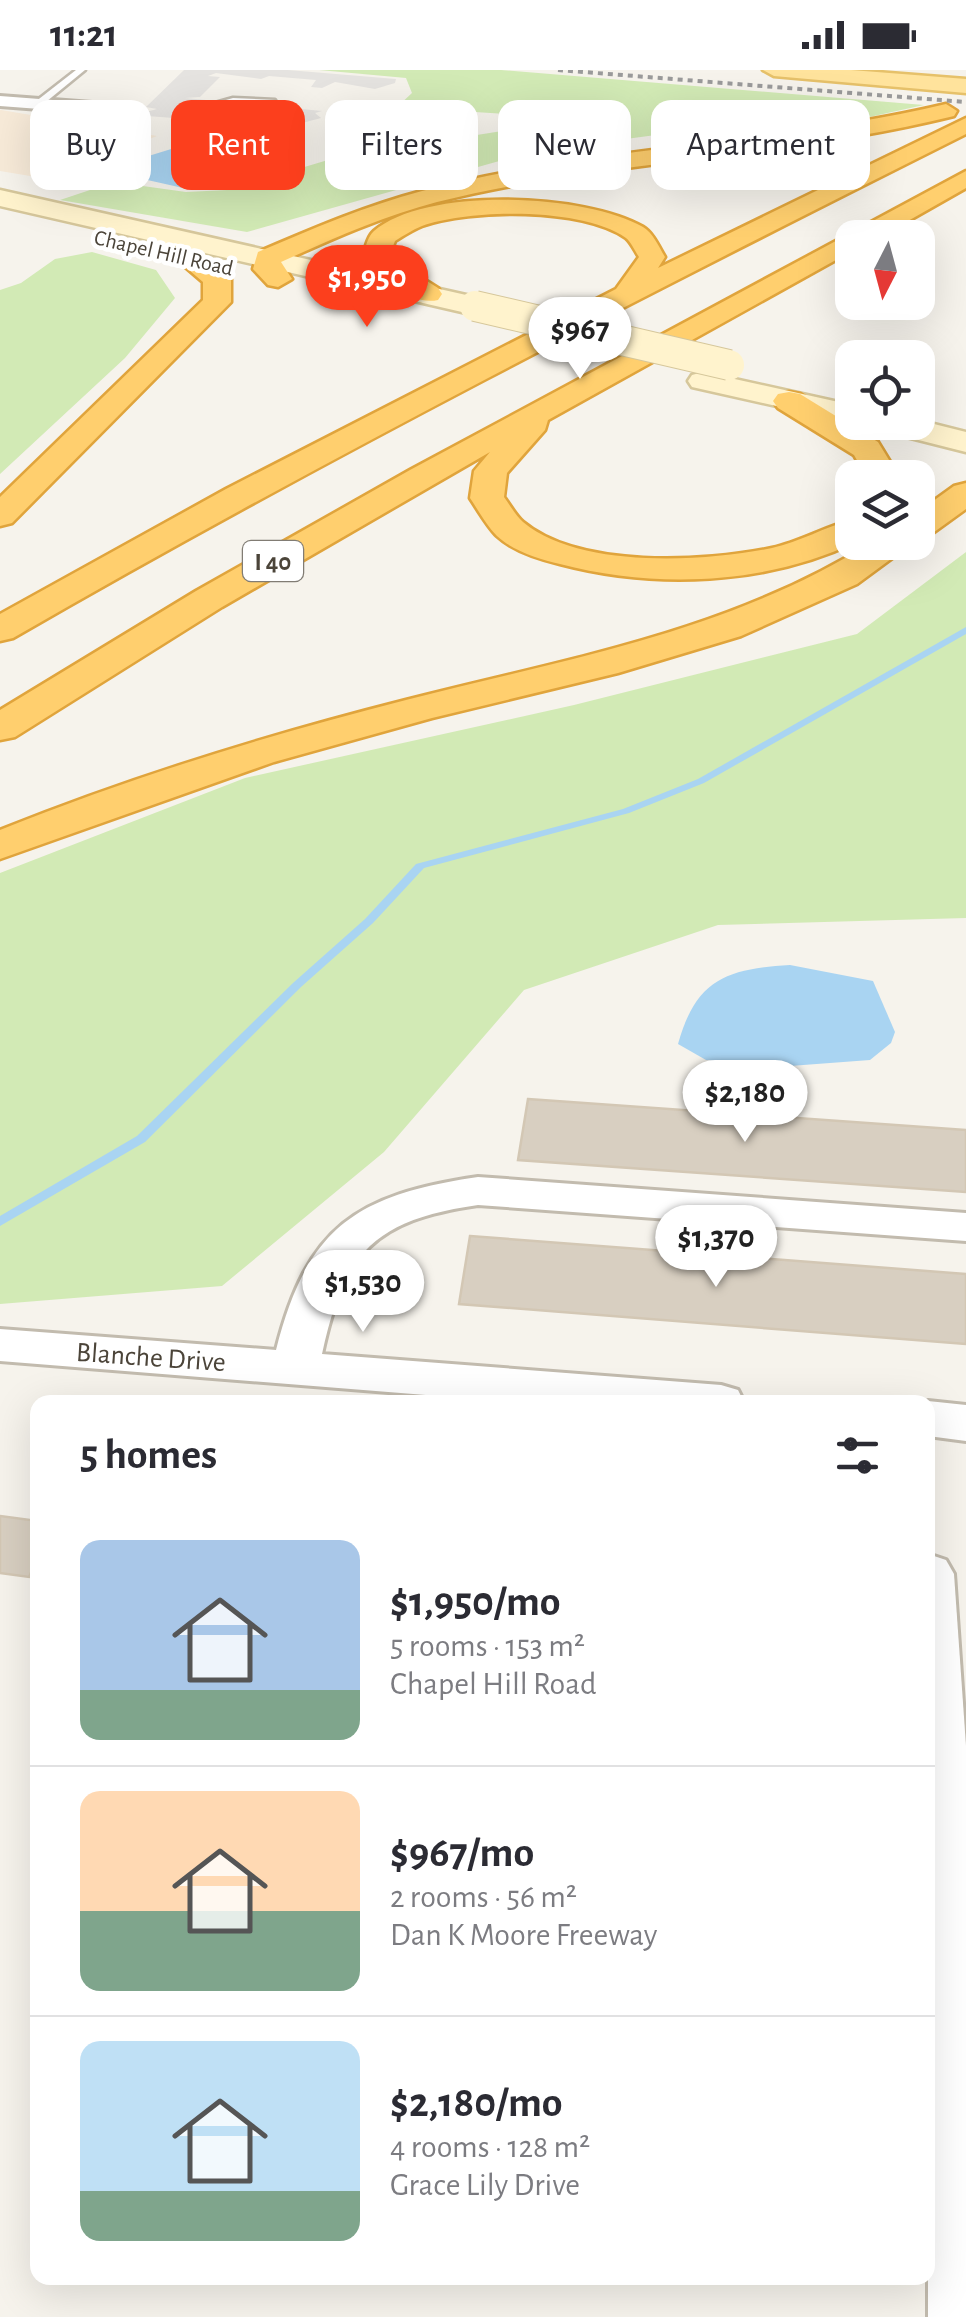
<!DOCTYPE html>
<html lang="en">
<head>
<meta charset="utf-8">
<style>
	:root { --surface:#fff; --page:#f7f7f7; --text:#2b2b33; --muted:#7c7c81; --line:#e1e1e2; --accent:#fc3f1d }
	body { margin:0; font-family:"Alegreya Sans",sans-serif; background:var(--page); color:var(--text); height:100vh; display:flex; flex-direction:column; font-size:38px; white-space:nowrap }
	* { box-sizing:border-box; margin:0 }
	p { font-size:32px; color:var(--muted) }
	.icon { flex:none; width:55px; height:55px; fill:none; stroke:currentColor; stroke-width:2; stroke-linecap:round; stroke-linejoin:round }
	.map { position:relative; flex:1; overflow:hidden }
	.drawer { position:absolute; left:30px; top:1325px; width:905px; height:890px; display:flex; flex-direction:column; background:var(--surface); border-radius:20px; box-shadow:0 10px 40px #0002 }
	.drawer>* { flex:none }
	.guide { position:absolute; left:30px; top:30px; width:908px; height:90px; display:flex; gap:20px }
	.needle { width:65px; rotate:186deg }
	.buttons { position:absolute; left:835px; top:150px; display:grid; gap:20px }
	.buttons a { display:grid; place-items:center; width:100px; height:100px; border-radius:20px; background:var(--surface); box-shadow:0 10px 40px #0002; font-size:50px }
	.price { position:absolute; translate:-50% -85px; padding:0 22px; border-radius:35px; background:#fff; color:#222; font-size:32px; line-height:65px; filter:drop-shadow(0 2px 5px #0008) }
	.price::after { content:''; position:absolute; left:50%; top:60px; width:30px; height:22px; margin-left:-15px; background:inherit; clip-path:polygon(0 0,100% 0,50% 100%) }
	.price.active { background:var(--accent); color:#fff }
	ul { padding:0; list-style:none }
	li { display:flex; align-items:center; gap:30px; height:250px; padding:0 50px }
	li+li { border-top:2px solid var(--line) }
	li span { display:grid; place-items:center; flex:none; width:280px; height:200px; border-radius:20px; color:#555 }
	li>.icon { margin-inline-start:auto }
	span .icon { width:120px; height:120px; fill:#fffc; stroke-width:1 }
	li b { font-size:42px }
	h2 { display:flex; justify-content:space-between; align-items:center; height:120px; padding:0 50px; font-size:42px }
	.chip { padding:0 35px; border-radius:20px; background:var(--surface); box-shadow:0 10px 40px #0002; font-size:35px; line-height:90px }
	.chip.active { background:var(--accent); color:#fff }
	.status { display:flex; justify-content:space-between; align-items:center; height:70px; padding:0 50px; background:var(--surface); direction:ltr }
	.status svg { height:28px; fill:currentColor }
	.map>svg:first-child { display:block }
	.commercial { fill:#f7ead8 }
	.green { fill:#d2eab5 }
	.parking { fill:#e5e3e0 }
	.water { fill:#a9d4f2 }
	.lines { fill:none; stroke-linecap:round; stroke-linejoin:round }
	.stream { fill:#a9d4f2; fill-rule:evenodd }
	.building { fill:#d8cfc1; stroke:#d3c7b4; stroke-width:2.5 }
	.lane-casing { stroke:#c2bbae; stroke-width:5 }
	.street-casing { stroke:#c2bbae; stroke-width:6 }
	.secondary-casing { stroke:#d6c79b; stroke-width:5 }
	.primary-casing { stroke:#e6c16a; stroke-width:5 }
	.highway-casing { stroke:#e0a43c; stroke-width:5 }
	.lane { fill:#fff; fill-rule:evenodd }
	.street { fill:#fff; fill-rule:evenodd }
	.secondary { fill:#fff3cd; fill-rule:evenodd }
	.primary { fill:#ffe39c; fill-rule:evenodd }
	.highway { fill:#ffcf6e; fill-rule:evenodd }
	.rail { stroke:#9a9a9a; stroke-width:4; stroke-dasharray:5 5; stroke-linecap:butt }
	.secondary-bridge-casing { stroke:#d6c79b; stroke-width:32; stroke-linecap:butt }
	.secondary-bridge { stroke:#fff3cd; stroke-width:30 }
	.labels { text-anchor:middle; stroke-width:9; stroke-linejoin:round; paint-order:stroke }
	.far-street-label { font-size:22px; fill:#4b4439; stroke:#fff }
	.shield { fill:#fff; stroke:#817c74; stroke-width:2.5 }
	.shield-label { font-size:25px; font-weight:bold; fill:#4b4439 }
	.street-label { font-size:28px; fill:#4b4439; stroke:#fff }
</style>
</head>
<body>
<div class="status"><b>11:21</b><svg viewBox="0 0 49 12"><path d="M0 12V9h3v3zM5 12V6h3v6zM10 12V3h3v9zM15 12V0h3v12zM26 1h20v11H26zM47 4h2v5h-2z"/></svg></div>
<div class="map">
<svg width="966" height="2247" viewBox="0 0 966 2247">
	<rect width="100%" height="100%" fill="#f6f3ec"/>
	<path class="commercial" d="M0 40H1L157 66 77 97 30 106 0 101Z"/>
	<g class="green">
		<path d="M319 0H501L924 35 833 55 656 65 535 81 247 162 60 130 114 112 186 122 227 120 338 87 533 56 523 45 397 37 412 23 406 8Z"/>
		<path d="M92 182 156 200 175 228 125 288 0 404V220L21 213 55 189Z"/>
		<path d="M966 482V848L718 855 524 920 384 1082 222 1216 0 1234V803L245 708 574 635 857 564Z"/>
	</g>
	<path class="parking" d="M184 0H288L396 9 395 13 375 19 335 12 322 18 311 17 316 10 269 6 261 9 216 3 208 6 220 7 200 27 185 28 322 41 315 43 321 48 287 57 135 45 157 39 146 37Z"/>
	<g class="water">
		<path d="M181 76 204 78 281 98 271 106 230 115 183 118 103 100Z"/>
		<path d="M790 895 873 911 895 962 891 973 870 990 790 996 706 990 678 974C696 909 727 899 790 895Z"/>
	</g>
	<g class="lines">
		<path class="stream" d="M966 557V564L704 713 629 743 424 798 373 853 301 917 145 1072 0 1156V1146L137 1066 293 913 365 849 416 794 623 739 698 709Z"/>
	</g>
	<g class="building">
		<path d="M528 1029 966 1060V1122L518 1090Z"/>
		<path d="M470 1166 966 1204V1274L459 1234Z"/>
		<path d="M0 1446 38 1451V1487L29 1507 0 1503Z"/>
	</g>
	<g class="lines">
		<defs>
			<g id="lane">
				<path d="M76 0H85L41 36H35V32Z"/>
				<path d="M233 28 275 30 280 40 273 42 269 34 208 35Z"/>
			</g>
			<g id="street">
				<path d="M0 26 92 33 101 38 92 43 0 36Z"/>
				<path d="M478 1107 966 1143V1171L478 1135C374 1150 344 1182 322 1284L721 1315 738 1320 744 1332H512L0 1291V1259L276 1280C307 1157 356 1125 478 1107Z"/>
				<path d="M928 1331 966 1335V1371L928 1366V1332H924Z"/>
				<path d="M928 1484 946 1490 954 1504 966 1676V2247H928Z"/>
			</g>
			<g id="secondary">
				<path d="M0 120 475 227 485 230 489 236 485 242 475 245 0 136Z"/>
				<path d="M703 302 852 335V352H856L852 353 692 317 688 311 692 305Z"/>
				<path d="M918 350 966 362V382L875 359 870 352Z"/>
			</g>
			<path id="primary" d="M763 0H851L966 9V23L774 6Z"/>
			<g id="highway">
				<path d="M946 34 957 41 954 46C784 88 607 90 437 132 383 146 332 169 281 192L292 209 278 217 268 215 253 199 258 182C312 159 365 136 422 121 594 76 773 75 946 34Z"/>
				<path d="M966 48V64C645 225 325 388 13 568L0 571V544L226 419 616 219 639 187C635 181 631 172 626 168 582 137 470 139 422 156 412 160 403 166 395 171L389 187 438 218 442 224 438 230C412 236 376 209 362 189 365 180 367 167 374 161 426 116 586 124 643 157 653 163 659 177 665 187L658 198Z"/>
				<path d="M966 101V118L878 168H852V181L548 350 545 360 507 403 504 427C510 435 516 446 523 452 579 499 704 492 772 478 800 472 824 457 852 450V472H856C766 515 655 519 560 494 539 489 513 481 497 466 487 456 478 440 470 428L474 401 490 382 222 537 15 667 0 670V640L196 521 410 400Z"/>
				<path d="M188 180 227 203 231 209V232L12 453 0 456V427L203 230V212L175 188Z"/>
				<path d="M789 322 800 324 878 372 900 408H867L854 385 778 338 773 331 778 324Z"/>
				<path d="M966 413V439L930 465 918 468V442L954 416Z"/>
				<path d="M872 472H914L857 514 741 566 618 603 432 648 274 692 0 789V760C132 707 268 665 406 630 566 589 729 562 872 472Z"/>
			</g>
		</defs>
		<use href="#lane" class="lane-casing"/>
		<use href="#street" class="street-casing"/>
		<use href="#secondary" class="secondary-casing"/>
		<use href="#primary" class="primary-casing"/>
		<use href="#highway" class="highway-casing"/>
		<use href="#lane" class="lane"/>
		<use href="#street" class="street"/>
		<use href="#secondary" class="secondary"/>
		<use href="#primary" class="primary"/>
		<use href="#highway" class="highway"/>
		<path class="rail" d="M558 0 966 32"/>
		<defs>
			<path id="secondary-bridge" d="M475 236 729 295"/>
		</defs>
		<use href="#secondary-bridge" class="secondary-bridge-casing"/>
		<use href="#secondary-bridge" class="secondary-bridge"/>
	</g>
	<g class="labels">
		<g class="far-street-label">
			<text transform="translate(164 182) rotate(13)" y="8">Chapel Hill Road</text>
		</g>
		<rect class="shield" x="243" y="471" width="60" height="40" rx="8"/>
		<g class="shield-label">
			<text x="273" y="500">I 40</text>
		</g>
		<g class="street-label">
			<text transform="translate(151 1286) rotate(4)" y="10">Blanche Drive</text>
		</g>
	</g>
</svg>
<div class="buttons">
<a><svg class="needle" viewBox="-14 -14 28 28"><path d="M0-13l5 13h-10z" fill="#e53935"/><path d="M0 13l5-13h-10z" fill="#7c7c81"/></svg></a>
<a><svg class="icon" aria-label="locate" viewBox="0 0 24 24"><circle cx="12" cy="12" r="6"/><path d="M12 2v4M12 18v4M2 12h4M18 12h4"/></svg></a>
<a><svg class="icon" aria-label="layers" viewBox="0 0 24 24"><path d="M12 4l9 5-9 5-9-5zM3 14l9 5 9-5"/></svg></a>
</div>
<b class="price active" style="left:367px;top:260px">$1,950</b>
<b class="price" style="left:580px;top:312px">$967</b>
<b class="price" style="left:745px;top:1075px">$2,180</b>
<b class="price" style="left:716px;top:1220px">$1,370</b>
<b class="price" style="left:363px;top:1265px">$1,530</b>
<div class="guide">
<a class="chip">Buy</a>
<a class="chip active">Rent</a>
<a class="chip">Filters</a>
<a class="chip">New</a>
<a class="chip">Apartment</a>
</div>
<section class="drawer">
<h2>5 homes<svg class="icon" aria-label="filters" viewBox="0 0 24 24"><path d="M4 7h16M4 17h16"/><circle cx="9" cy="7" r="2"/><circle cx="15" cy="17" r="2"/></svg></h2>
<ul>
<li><span style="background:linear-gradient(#a9c7e8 75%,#7fa58c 0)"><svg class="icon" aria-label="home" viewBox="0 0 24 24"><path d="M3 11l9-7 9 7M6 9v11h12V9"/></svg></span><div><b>$1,950/mo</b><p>5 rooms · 153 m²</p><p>Chapel Hill Road</p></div></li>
<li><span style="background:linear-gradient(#ffd9b3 60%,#7fa58c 0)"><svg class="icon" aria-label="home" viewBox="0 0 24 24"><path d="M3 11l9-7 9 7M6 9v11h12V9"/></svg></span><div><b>$967/mo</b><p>2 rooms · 56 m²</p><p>Dan K Moore Freeway</p></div></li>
<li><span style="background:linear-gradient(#bfe0f5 75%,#7fa58c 0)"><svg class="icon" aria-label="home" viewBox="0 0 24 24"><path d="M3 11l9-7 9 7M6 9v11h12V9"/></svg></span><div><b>$2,180/mo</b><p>4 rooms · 128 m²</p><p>Grace Lily Drive</p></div></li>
</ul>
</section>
</div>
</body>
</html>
